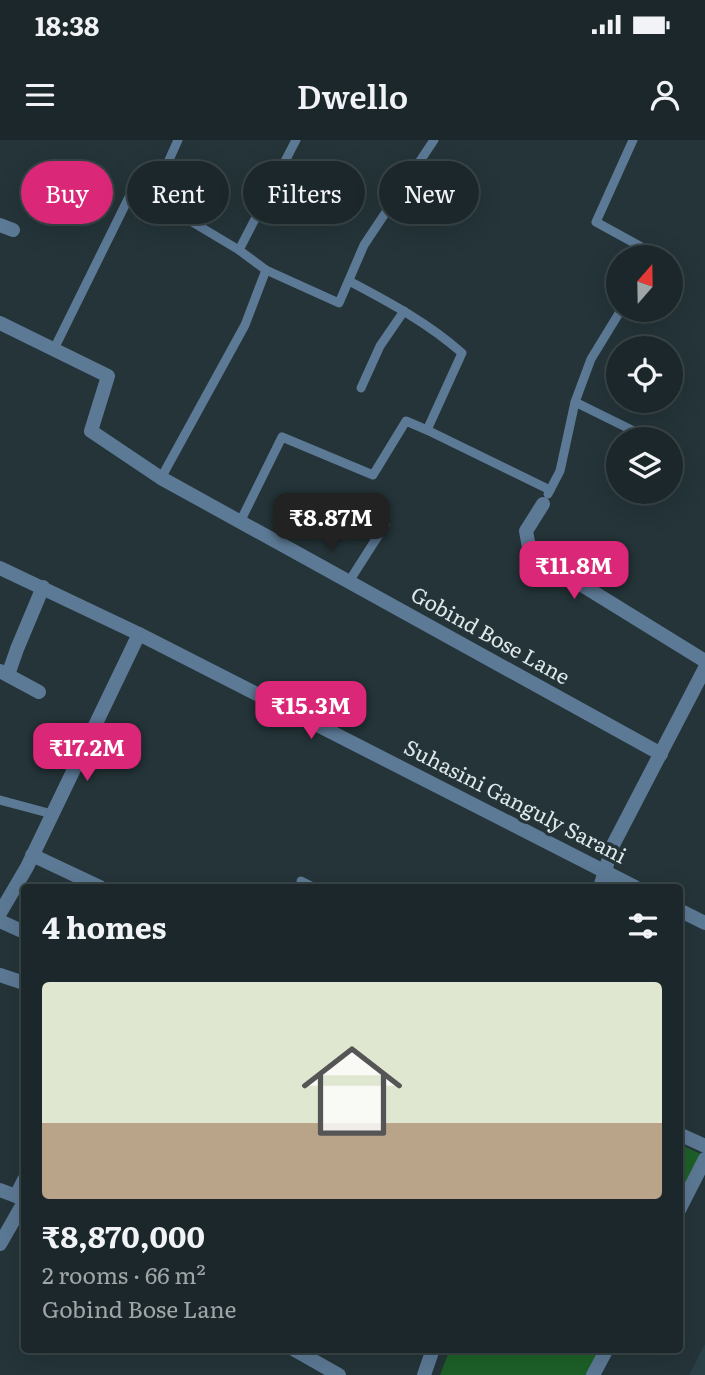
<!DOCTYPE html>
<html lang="en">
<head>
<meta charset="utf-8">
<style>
	:root { --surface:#1b272a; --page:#242f32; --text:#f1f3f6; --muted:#a0a5a8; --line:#394447; --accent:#db2777 }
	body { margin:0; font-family:Literata,serif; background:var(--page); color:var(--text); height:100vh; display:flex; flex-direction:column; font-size:26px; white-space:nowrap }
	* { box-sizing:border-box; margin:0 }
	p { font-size:23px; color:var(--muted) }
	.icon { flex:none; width:38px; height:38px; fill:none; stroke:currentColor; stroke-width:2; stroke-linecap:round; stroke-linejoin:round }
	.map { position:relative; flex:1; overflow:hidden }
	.sheet { position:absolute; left:21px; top:744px; width:662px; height:469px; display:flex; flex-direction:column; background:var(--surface); border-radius:7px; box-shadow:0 7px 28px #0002,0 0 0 2px var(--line) }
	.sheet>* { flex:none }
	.hud { position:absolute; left:21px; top:21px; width:663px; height:63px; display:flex; gap:14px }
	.needle { width:46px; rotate:20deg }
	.controls { position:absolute; left:606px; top:105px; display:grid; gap:14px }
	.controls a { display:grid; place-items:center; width:77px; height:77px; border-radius:50%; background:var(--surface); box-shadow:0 7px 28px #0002,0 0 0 2px var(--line); font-size:35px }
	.price { position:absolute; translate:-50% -60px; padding:0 16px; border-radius:14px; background:var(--accent); color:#fff; font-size:23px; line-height:46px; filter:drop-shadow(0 2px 4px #0008) }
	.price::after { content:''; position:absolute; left:50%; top:42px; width:21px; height:16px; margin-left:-10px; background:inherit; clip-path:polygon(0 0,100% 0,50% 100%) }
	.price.selected { background:#222; color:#fff }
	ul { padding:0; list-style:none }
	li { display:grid; align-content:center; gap:14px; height:371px; padding:0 21px }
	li+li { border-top:2px solid var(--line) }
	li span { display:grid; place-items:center; height:217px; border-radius:7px; color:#555 }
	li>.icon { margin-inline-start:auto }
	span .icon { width:126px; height:126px; fill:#fffc; stroke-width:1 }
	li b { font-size:30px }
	h2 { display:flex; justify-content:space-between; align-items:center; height:84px; padding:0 21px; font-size:30px }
	.chip { padding:0 24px; border-radius:32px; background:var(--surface); box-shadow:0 7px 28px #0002,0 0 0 2px var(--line); font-size:24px; line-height:63px }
	.chip.selected { background:var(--accent); color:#fff }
	.status { display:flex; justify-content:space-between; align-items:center; height:49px; padding:0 35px; background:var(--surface); direction:ltr }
	.status svg { height:19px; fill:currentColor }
	header { display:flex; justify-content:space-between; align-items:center; height:91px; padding:0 21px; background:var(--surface); font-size:32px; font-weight:600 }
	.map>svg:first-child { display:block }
	.built { fill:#294046 }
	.green { fill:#1d6028 }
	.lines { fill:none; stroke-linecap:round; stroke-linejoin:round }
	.service { stroke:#5c7995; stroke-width:9 }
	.minor { stroke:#5c7995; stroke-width:14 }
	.tertiary { stroke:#5c7995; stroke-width:14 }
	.labels { text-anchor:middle; stroke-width:7; stroke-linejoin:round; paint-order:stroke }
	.street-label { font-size:21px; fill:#dee8ea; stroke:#243438 }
</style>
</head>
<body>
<div class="status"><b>18:38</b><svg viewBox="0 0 49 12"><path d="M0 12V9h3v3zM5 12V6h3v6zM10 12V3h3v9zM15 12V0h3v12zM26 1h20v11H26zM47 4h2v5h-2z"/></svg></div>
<header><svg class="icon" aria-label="menu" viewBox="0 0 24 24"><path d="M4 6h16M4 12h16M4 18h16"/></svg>Dwello<svg class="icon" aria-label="person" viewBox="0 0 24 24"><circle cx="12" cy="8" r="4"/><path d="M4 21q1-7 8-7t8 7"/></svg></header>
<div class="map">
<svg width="705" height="1235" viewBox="0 0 705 1235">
	<rect width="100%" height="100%" fill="#243438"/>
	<path class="built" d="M705 1204V1235H689Z"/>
	<g class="green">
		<path d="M679 1004 703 1015 679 1061Z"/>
		<path d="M450 1209H601L588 1235H440Z"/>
	</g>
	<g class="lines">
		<g class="service">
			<path d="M178 0 152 58 239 110 266 130 339 163 364 105 434 0"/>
			<path d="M633 0 596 82 656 115 655 117"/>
			<path d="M239 110 296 0"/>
			<path d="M349 141C389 162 428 183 462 213L427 290 550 350"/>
			<path d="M54 209 132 51"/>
			<path d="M361 248 380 206 404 171"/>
			<path d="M575 262 591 219 621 170"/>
			<path d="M161 338 245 185 266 130"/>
			<path d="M548 354 560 331 575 262 650 299"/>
			<path d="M240 382 282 297 373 335 406 281 427 290"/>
			<path d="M348 443 385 385"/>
			<path d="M0 660 52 674"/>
			<path d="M301 741 313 747"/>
		</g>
		<g class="minor">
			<path d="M0 85 13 90"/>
			<path d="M0 183 108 236 91 291 161 338 661 614"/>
			<path d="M543 364 526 391 530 413 705 521"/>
			<path d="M0 531 39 552"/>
			<path d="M8 535 17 509 43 447"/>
			<path d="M32 715 100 747"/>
			<path d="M600 747 613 705 705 528"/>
			<path d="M0 773 27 727 139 494"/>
			<path d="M0 781 24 792"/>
			<path d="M0 835 24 843"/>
			<path d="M679 994 705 1006"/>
			<path d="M0 1050 24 1059"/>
			<path d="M16 1056 24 1040"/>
			<path d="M679 1070 705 1019"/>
			<path d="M0 1104 24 1062"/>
			<path d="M293 1209 339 1235"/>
			<path d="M424 1235 433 1209"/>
			<path d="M593 1235 607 1209"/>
		</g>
		<g class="tertiary">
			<path d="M0 428 139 494 635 747"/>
			<path d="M679 770 705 783"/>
		</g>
	</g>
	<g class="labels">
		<g class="street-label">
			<text transform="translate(490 496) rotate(29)" y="7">Gobind Bose Lane</text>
			<text transform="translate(515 662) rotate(27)" y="7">Suhasini Ganguly Sarani</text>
		</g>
	</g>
</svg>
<div class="controls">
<a><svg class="needle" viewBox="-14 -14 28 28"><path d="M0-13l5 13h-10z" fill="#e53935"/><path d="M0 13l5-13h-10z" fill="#a0a5a8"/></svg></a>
<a><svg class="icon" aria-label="locate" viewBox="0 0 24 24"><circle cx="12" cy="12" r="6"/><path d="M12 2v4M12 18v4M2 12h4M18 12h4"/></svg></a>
<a><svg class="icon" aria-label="layers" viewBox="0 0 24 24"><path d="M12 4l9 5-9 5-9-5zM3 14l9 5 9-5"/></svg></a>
</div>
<b class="price selected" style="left:331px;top:413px">₹8.87M</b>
<b class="price" style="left:574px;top:461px">₹11.8M</b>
<b class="price" style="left:311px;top:601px">₹15.3M</b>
<b class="price" style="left:87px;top:643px">₹17.2M</b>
<div class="hud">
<a class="chip selected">Buy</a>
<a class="chip">Rent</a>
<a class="chip">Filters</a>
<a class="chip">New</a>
</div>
<section class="sheet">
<h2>4 homes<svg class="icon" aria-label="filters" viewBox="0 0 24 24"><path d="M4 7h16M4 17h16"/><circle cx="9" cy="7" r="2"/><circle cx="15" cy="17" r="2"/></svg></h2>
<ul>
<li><span style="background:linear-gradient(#dfe7d0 65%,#b9a48a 0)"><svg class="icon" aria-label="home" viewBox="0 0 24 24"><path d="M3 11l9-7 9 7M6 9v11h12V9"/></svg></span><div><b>₹8,870,000</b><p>2 rooms · 66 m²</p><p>Gobind Bose Lane</p></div></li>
</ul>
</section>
</div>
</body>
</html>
